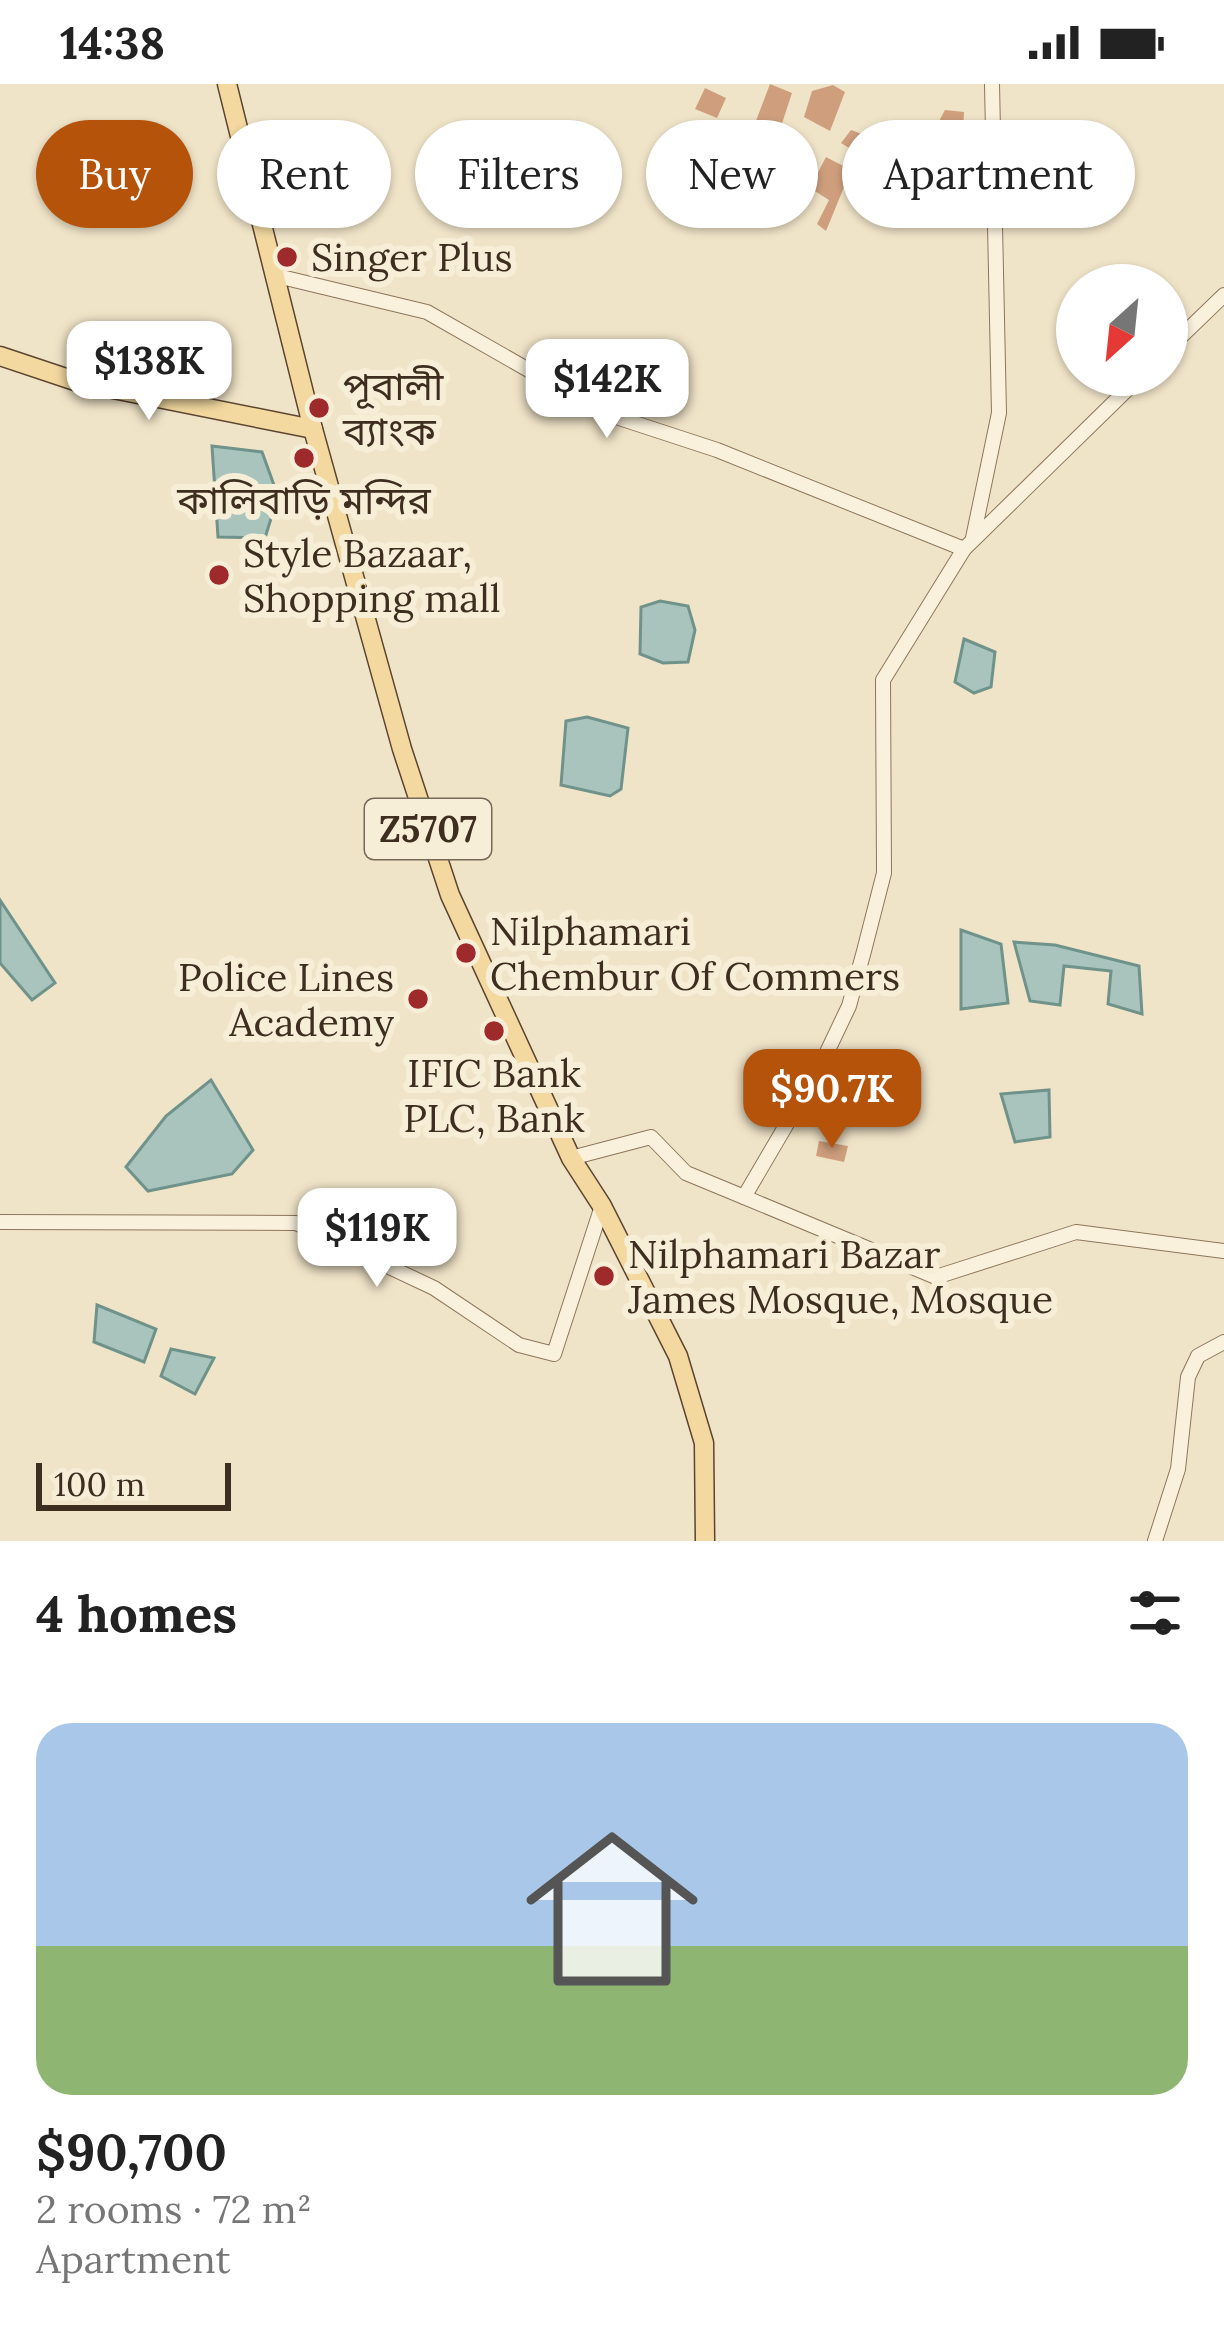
<!DOCTYPE html>
<html lang="en">
<head>
<meta charset="utf-8">
<style>
	:root { --surface:#fff; --page:#f6f6f6; --text:#222; --muted:#767676; --line:#e0e0e0; --accent:#b45309 }
	body { margin:0; font-family:Lora,"Noto Sans Bengali",serif; background:var(--page); color:var(--text); height:100vh; display:flex; flex-direction:column; font-size:45px; white-space:nowrap }
	* { box-sizing:border-box; margin:0 }
	p { font-size:39px; color:var(--muted) }
	.icon { flex:none; width:66px; height:66px; fill:none; stroke:currentColor; stroke-width:2; stroke-linecap:round; stroke-linejoin:round }
	.map { position:relative; height:1457px; overflow:hidden }
	.drawer { display:flex; flex-direction:column; background:var(--surface); flex:1 }
	.drawer>* { flex:none }
	.hud { position:absolute; left:36px; top:36px; width:1152px; height:108px; display:flex; gap:24px }
	.needle { width:78px; rotate:207deg }
	.fabs { position:absolute; left:1056px; top:180px; display:grid; gap:24px }
	.fabs a { display:grid; place-items:center; width:132px; height:132px; border-radius:50%; background:var(--surface); box-shadow:0 3px 9px #0004; font-size:60px }
	.scale { position:absolute; left:36px; bottom:30px; width:195px; box-sizing:border-box; padding-left:12px; border:6px solid #3d2e20; border-top:0; font-size:33px; line-height:42px; white-space:nowrap; color:#3d2e20; -webkit-text-stroke:9px #f7eed8; paint-order:stroke }
	.price { position:absolute; translate:-50% -102px; padding:0 27px; border-radius:24px; background:#fff; color:#222; font-size:39px; line-height:78px; filter:drop-shadow(0 3px 6px #0008) }
	.price::after { content:''; position:absolute; left:50%; top:72px; width:36px; height:27px; margin-left:-18px; background:inherit; clip-path:polygon(0 0,100% 0,50% 100%) }
	.price.selected { background:var(--accent); color:#fff }
	ul { padding:0; list-style:none }
	li { display:grid; align-content:center; gap:24px; height:636px; padding:0 36px }
	li+li { border-top:3px solid var(--line) }
	li span { display:grid; place-items:center; height:372px; border-radius:36px; color:#555 }
	li>.icon { margin-inline-start:auto }
	span .icon { width:216px; height:216px; fill:#fffc; stroke-width:1 }
	li b { font-size:51px }
	h2 { display:flex; justify-content:space-between; align-items:center; height:144px; padding:0 36px; font-size:51px }
	.chip { padding:0 42px; border-radius:54px; background:var(--surface); box-shadow:0 3px 9px #0004; font-size:42px; line-height:108px }
	.chip.selected { background:var(--accent); color:#fff }
	.status { display:flex; justify-content:space-between; align-items:center; height:84px; padding:0 60px; background:var(--surface); direction:ltr }
	.status svg { height:33px; fill:currentColor }
	.map>svg:first-child { display:block }
	.water { fill:#a9c4bc; stroke:#6f938a; stroke-width:3 }
	.building { fill:#cf9f7d }
	.lines { fill:none; stroke-linecap:round; stroke-linejoin:round }
	.minor-casing { stroke:#8d765c; stroke-width:16 }
	.major-casing { stroke:#5b4430; stroke-width:21 }
	.minor { stroke:#faf1dc; stroke-width:14 }
	.major { stroke:#f3d9a0; stroke-width:18 }
	.poi-dot { fill:#9e2a2b; stroke:#f7eed8; stroke-width:4.5 }
	.labels { text-anchor:middle; stroke-width:12; stroke-linejoin:round; paint-order:stroke }
	.shield { fill:#f7eed8; stroke:#756857; stroke-width:3 }
	.shield-label { font-size:36px; font-weight:bold; fill:#3d2e20 }
	.poi-label { font-size:39px; fill:#3d2e20; stroke:#f7eed8; text-anchor:start }
</style>
</head>
<body>
<div class="status"><b>14:38</b><svg viewBox="0 0 49 12"><path d="M0 12V9h3v3zM5 12V6h3v6zM10 12V3h3v9zM15 12V0h3v12zM26 1h20v11H26zM47 4h2v5h-2z"/></svg></div>
<div class="map">
<svg width="1224" height="1457" viewBox="0 0 1224 1457">
	<rect width="100%" height="100%" fill="#f0e4c8"/>
	<g class="water">
		<path d="M212 362 262 368 278 412 265 454 218 453Z"/>
		<path d="M660 517 688 522 695 546 688 578 663 579 640 570 641 523Z"/>
		<path d="M964 555 995 568 991 603 974 609 955 598Z"/>
		<path d="M587 633 628 644 621 705 610 712 561 701 566 637Z"/>
		<path d="M0 816 55 899 32 916 0 879Z"/>
		<path d="M961 846 1001 860 1008 919 961 925Z"/>
		<path d="M1014 858 1055 861 1139 882 1142 930 1108 920 1111 887 1064 882 1060 921 1030 917Z"/>
		<path d="M211 996 253 1066 232 1090 148 1107 126 1083 166 1032Z"/>
		<path d="M1049 1006 1050 1053 1015 1058 1001 1010Z"/>
		<path d="M97 1221 156 1245 144 1278 94 1258Z"/>
		<path d="M171 1265 214 1274 195 1310 161 1292Z"/>
	</g>
	<g class="building">
		<path d="M770 0 792 9 770 76 743 71Z"/>
		<path d="M833 1 845 8 830 47 804 33 812 7Z"/>
		<path d="M705 4 726 14 717 34 695 25Z"/>
		<path d="M945 26 964 28 963 49 938 39Z"/>
		<path d="M851 46 862 50V72L841 59Z"/>
		<path d="M898 60 912 77 901 87 879 78Z"/>
		<path d="M826 73 851 86 826 147 817 140 829 116 810 104Z"/>
		<path d="M890 89 910 96 906 109 886 102Z"/>
		<path d="M819 1057 848 1062 844 1078 816 1072Z"/>
	</g>
	<g class="lines">
		<defs>
			<g id="minor">
				<path d="M273 191 427 228 604 329 717 366 964 465"/>
				<path d="M1167 266 1224 211"/>
				<path d="M973 454 999 329 992 0"/>
				<path d="M571 1074 651 1053 686 1089 744 1113 819 985 849 922 864 867 884 789 883 596 964 465 1142 291"/>
				<path d="M744 1113 936 1193 1076 1148 1224 1167"/>
				<path d="M0 1138 296 1139 434 1204 519 1261 554 1270 602 1122"/>
				<path d="M1155 1457 1178 1385 1188 1293 1198 1272 1224 1258"/>
			</g>
			<g id="major">
				<path d="M227 0 313 345 402 665 450 811 571 1074 602 1122 678 1272 704 1359 705 1457"/>
				<path d="M0 272 78 298 313 345"/>
			</g>
		</defs>
		<use href="#minor" class="minor-casing"/>
		<use href="#major" class="major-casing"/>
		<use href="#minor" class="minor"/>
		<use href="#major" class="major"/>
	</g>
	<g class="poi-dot">
		<circle cx="287" cy="173" r="12"/>
		<circle cx="319" cy="324" r="12"/>
		<circle cx="304" cy="374" r="12"/>
		<circle cx="219" cy="491" r="12"/>
		<circle cx="466" cy="869" r="12"/>
		<circle cx="418" cy="915" r="12"/>
		<circle cx="494" cy="947" r="12"/>
		<circle cx="604" cy="1192" r="12"/>
	</g>
	<g class="labels">
		<rect class="shield" x="365" y="715" width="126" height="60" rx="9"/>
		<g class="shield-label">
			<text x="428" y="758">Z5707</text>
		</g>
		<g class="poi-label">
			<text x="311" y="187">Singer Plus</text>
			<text x="343" y="316">পূবালী<tspan x="343" dy="45">ব্যাংক</tspan></text>
			<text x="304" y="430" text-anchor="middle">কালিবাড়ি মন্দির</text>
			<text x="243" y="483">Style Bazaar,<tspan x="243" dy="45">Shopping mall</tspan></text>
			<text x="490" y="861">Nilphamari<tspan x="490" dy="45">Chembur Of Commers</tspan></text>
			<text x="394" y="907" text-anchor="end">Police Lines<tspan x="394" dy="45">Academy</tspan></text>
			<text x="494" y="1003" text-anchor="middle">IFIC Bank<tspan x="494" dy="45">PLC, Bank</tspan></text>
			<text x="628" y="1184">Nilphamari Bazar<tspan x="628" dy="45">James Mosque, Mosque</tspan></text>
		</g>
	</g>
</svg>
<div class="fabs">
<a><svg class="needle" viewBox="-14 -14 28 28"><path d="M0-13l5 13h-10z" fill="#e53935"/><path d="M0 13l5-13h-10z" fill="#767676"/></svg></a>
</div>
<div class="scale">100 m</div>
<b class="price" style="left:149px;top:339px">$138K</b>
<b class="price" style="left:607px;top:357px">$142K</b>
<b class="price selected" style="left:832px;top:1067px">$90.7K</b>
<b class="price" style="left:377px;top:1206px">$119K</b>
<div class="hud">
<a class="chip selected">Buy</a>
<a class="chip">Rent</a>
<a class="chip">Filters</a>
<a class="chip">New</a>
<a class="chip">Apartment</a>
</div>
</div>
<section class="drawer">
<h2>4 homes<svg class="icon" aria-label="filters" viewBox="0 0 24 24"><path d="M4 7h16M4 17h16"/><circle cx="9" cy="7" r="2"/><circle cx="15" cy="17" r="2"/></svg></h2>
<ul>
<li><span style="background:linear-gradient(#a9c7e8 60%,#8fb573 0)"><svg class="icon" aria-label="home" viewBox="0 0 24 24"><path d="M3 11l9-7 9 7M6 9v11h12V9"/></svg></span><div><b>$90,700</b><p>2 rooms · 72 m²</p><p>Apartment</p></div></li>
</ul>
</section>
</body>
</html>
